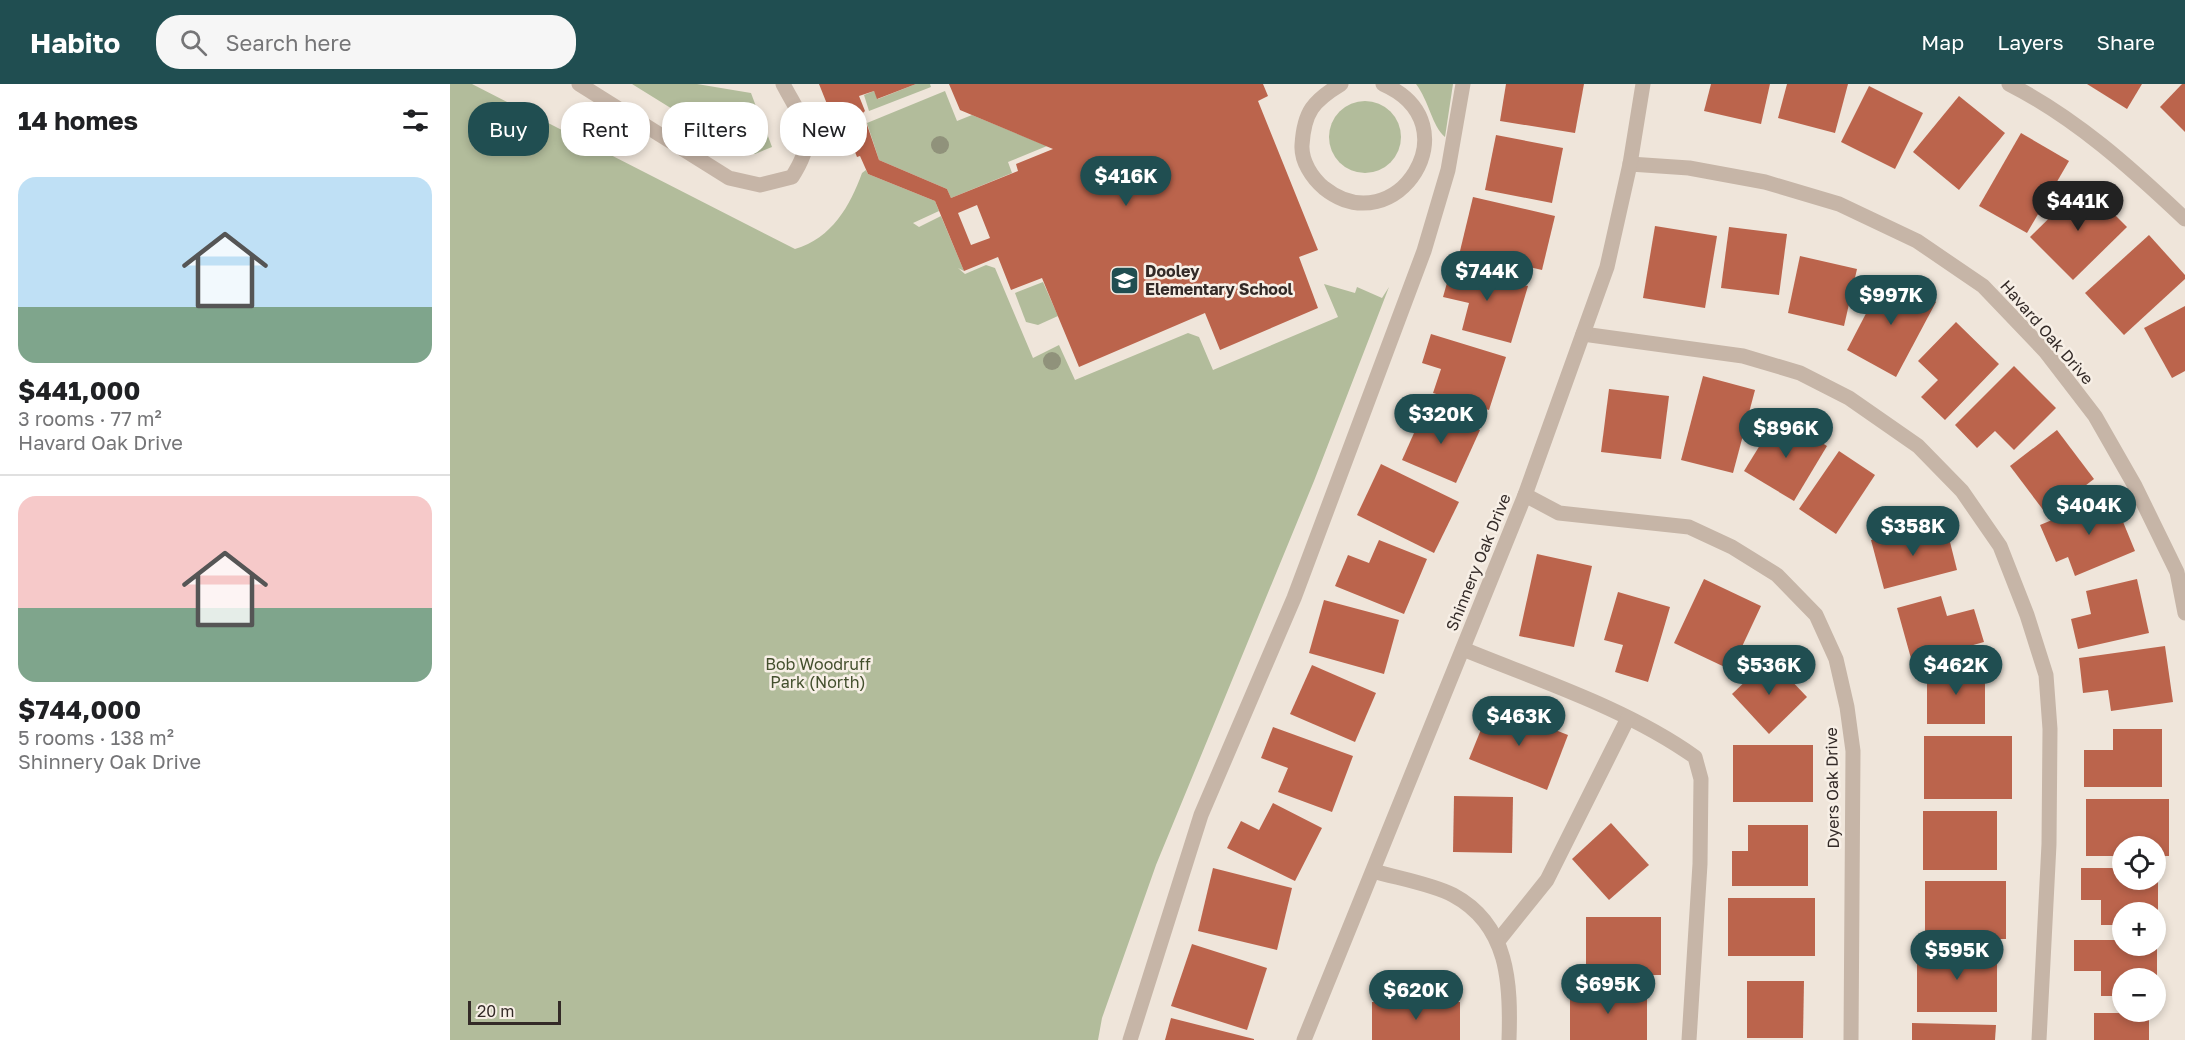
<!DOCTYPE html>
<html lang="en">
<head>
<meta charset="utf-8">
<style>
	:root { --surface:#fff; --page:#f6f6f6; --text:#202124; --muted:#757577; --line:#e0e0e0; --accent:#204e51 }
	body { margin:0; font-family:"Golos Text",sans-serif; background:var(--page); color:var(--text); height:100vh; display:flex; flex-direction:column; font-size:22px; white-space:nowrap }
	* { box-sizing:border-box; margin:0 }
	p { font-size:20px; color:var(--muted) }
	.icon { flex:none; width:33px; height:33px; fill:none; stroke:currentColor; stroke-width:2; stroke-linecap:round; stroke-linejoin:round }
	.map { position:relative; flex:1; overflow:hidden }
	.panel { display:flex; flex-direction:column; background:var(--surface); width:450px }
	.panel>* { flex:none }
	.guide { position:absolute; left:18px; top:18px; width:570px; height:54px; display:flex; gap:12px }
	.tools { position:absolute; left:1662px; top:752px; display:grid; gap:12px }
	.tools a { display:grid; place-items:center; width:54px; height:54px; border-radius:50%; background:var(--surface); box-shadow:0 3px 9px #0003; font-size:30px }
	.scale { position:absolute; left:18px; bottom:15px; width:93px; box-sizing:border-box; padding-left:6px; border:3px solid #332a27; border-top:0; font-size:16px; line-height:21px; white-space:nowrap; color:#332a27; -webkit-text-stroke:4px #f7efe6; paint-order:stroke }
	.price { position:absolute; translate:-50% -51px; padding:0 14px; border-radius:21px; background:var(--accent); color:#fff; font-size:20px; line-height:39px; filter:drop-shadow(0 2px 3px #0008) }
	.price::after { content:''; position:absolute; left:50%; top:36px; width:18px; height:14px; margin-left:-9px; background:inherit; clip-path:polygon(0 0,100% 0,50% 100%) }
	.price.selected { background:#222; color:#fff }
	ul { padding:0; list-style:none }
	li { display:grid; align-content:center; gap:12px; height:318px; padding:0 18px }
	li+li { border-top:2px solid var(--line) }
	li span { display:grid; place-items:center; height:186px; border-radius:18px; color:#555 }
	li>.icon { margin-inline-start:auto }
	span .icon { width:108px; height:108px; fill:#fffc; stroke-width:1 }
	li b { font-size:26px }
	h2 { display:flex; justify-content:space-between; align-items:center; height:72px; padding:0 18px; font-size:26px }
	.pill { padding:0 21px; border-radius:24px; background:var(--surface); box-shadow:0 3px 9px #0003; font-size:21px; line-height:54px }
	.pill.selected { background:var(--accent); color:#fff }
	header { display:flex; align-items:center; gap:36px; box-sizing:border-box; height:84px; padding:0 30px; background:var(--accent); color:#fff }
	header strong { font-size:28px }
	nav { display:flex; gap:33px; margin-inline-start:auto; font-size:21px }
	.search { width:420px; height:54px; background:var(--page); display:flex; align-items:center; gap:15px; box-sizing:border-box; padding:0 21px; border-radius:24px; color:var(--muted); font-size:22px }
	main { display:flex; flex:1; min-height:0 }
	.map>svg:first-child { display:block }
	.green { fill:#b2bc9b }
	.building { fill:#bb644c; fill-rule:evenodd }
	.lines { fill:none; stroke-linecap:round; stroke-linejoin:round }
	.lane { stroke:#c6b5a7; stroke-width:15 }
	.street { stroke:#c6b5a7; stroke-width:15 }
	.tree { fill:#90927b }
	.labels { text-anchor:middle; stroke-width:5; stroke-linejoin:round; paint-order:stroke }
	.poi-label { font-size:16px; font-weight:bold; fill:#332a27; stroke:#f7efe6; text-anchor:start }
	.street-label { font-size:16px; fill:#332a27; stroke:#f7efe6 }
	.park-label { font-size:16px; fill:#434f2d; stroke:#f7efe6 }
</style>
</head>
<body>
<header>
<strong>Habito</strong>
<div class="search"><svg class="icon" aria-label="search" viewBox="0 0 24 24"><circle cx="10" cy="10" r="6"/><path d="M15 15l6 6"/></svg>Search here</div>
<nav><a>Map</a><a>Layers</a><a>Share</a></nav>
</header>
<main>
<section class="panel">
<h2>14 homes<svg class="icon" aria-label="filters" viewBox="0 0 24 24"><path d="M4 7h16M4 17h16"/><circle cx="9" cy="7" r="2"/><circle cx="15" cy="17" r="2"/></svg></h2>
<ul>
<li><span style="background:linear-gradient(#bfe0f5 70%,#7fa58c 0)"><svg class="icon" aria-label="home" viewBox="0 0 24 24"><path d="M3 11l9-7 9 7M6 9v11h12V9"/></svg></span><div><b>$441,000</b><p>3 rooms · 77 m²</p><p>Havard Oak Drive</p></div></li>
<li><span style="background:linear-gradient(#f6c9c9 60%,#7fa58c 0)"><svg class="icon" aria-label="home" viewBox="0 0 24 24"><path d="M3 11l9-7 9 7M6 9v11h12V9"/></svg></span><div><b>$744,000</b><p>5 rooms · 138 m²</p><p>Shinnery Oak Drive</p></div></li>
</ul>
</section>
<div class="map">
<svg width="1735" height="956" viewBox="0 0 1735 956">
	<rect width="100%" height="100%" fill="#efe5da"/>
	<g class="green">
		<path d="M0 0H22L345 165C382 154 400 122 412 89L416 86 418 90 485 117 489 127 463 139 469 143 491 132 514 187 508 184 515 190 536 181 545 184 583 274 609 261 625 296 738 249 749 253 763 286 888 233 874 200 905 209 907 203 932 214 939 203 864 397 706 781 652 934 648 956H0Z"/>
		<path d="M182 0H247L301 9 311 36H299L297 48 302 52 315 44 322 63 305 70 290 67Z"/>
		<path d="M466 0H480L481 3 419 27 414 11 424 7 428 15Z"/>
		<path d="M966 0H1003L995 53C982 42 979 17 966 0Z"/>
		<path d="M495 7 507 37 522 31 597 62 558 78 562 89 501 114 497 105 429 76 417 39Z"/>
		<circle cx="915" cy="53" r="36"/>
		<path d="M593 198 608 232 588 241 576 238 565 209Z"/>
	</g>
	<g class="building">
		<path d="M369 0H466L427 15 424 7 409 12 415 27 413 29 429 76 497 105 501 114 568 87 566 80 603 65 510 26 499 0H813L818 12 808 17 868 166 849 173 868 224 770 266 755 229 629 283 592 194 561 206 548 173 514 187 485 117 418 90 410 72 407 73 393 38 388 40 382 24 379 25ZM527 121 540 154 521 161 508 129Z"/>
		<path d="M1056 0H1134L1125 49 1050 37Z"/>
		<path d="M1261 0H1320L1311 40 1254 27Z"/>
		<path d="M1337 0H1398L1385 49 1328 34Z"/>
		<path d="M1637 0H1692L1677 25Z"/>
		<path d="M1732 0H1735V48L1710 23Z"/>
		<path d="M1419 2 1473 29 1445 85 1391 58Z"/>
		<path d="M1509 12 1555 49 1509 106 1463 68Z"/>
		<path d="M1571 49 1619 77 1577 149 1529 122Z"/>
		<path d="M1046 51 1113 64 1102 119 1035 106Z"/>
		<path d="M1634 100 1677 143 1623 196 1580 153Z"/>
		<path d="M1023 113 1105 132 1092 186 1010 167Z"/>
		<path d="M1205 142 1267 152 1255 224 1193 214Z"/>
		<path d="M1279 143 1337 150 1329 211 1271 204Z"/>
		<path d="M1699 151 1735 191V195L1674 251 1635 209Z"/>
		<path d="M1350 172 1407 185 1394 242 1338 229Z"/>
		<path d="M1002 181 1078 202 1061 259 1012 246 1019 219 993 213Z"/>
		<path d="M1436 191 1486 218 1446 293 1397 266Z"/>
		<path d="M1735 222V287L1722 294 1694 244Z"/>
		<path d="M1506 238 1549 280 1495 336 1471 313 1488 296 1468 277Z"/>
		<path d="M981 250 1056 273 1039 326 983 309 991 285 972 279Z"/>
		<path d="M1564 282 1606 324 1564 366 1545 347 1527 364 1505 341Z"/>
		<path d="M1253 292 1305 306 1283 389 1231 376Z"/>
		<path d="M1159 305 1219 312 1211 375 1151 368Z"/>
		<path d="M976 322 1030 346 1006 399 952 376Z"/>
		<path d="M1328 332 1377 362 1344 417 1294 387Z"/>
		<path d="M1607 346 1644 395 1597 431 1560 382Z"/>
		<path d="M1389 367 1425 391 1386 450 1349 425Z"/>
		<path d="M931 380 1009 418 984 469 907 431Z"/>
		<path d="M1662 411 1685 467 1625 492 1618 473 1606 478 1590 441Z"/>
		<path d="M1457 446 1460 456 1497 446 1507 486 1434 505 1421 456Z"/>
		<path d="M929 456 977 475 954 530 885 502 898 471 919 479Z"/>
		<path d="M1087 470 1142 482 1124 563 1069 552Z"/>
		<path d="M1254 495 1311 522 1281 586 1224 559Z"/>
		<path d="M1687 495 1699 549 1628 565 1621 535 1641 530 1636 507Z"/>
		<path d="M1168 508 1220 523 1198 598 1165 588 1173 561 1154 556Z"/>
		<path d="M1491 512 1497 532 1524 525 1534 558 1462 578 1447 524Z"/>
		<path d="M874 516 949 536 934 590 859 569Z"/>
		<path d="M1715 562 1723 618 1661 627 1658 606 1633 609 1629 574Z"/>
		<path d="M1320 574 1357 613 1319 650 1282 610Z"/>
		<path d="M862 581 926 609 905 658 840 630Z"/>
		<rect x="1477" y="585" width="58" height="55"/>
		<path d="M1041 621 1118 651 1097 706 1019 675Z"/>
		<path d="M823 643 903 672 882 728 828 708 838 684 811 674Z"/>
		<path d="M1663 645H1712V703H1634V666H1663Z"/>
		<rect x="1474" y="652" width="88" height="63"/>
		<rect x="1283" y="661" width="80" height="57"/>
		<path d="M1004 712 1063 713 1062 769 1003 768Z"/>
		<path d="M1636 715H1719V772H1706V762H1672V772H1636Z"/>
		<path d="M823 719 872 744 845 797 777 764 791 737 809 746Z"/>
		<rect x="1473" y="727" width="74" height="59"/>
		<path d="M1161 739 1199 781 1159 816 1122 775Z"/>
		<path d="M1298 741H1358V802H1282V767H1298Z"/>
		<path d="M763 784 842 804 827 866 748 847Z"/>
		<path d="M1631 784H1672V795H1706V784H1708V841H1706V828H1672V841H1651V816H1631Z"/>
		<rect x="1475" y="797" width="81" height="58"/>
		<rect x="1278" y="814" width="87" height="58"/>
		<rect x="1136" y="833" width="75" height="58"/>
		<path d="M1624 856H1672V861H1707V894H1672V912H1651V887H1624Z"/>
		<path d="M742 860 817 884 797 946 721 922Z"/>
		<rect x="1467" y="867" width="80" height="61"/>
		<path d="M1297 897H1354L1353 954H1297Z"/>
		<rect x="1120" y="906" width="77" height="50"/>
		<rect x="922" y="918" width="88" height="38"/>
		<rect x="1644" y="929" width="55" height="27"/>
		<path d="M721 934 804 955V956H715Z"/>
		<path d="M1462 939 1546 941 1545 956H1462Z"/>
	</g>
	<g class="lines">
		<g class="lane">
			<path d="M129 0 279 94 310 101 342 93C369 51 354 40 333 0"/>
			<path d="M891 0C863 17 854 28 852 61 851 77 862 94 874 104 946 161 1025 40 933 0"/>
			<path d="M1559 0C1626 34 1681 84 1735 135"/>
			<path d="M1133 250 1293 272 1350 289 1399 314 1468 362 1512 407 1550 462 1577 531 1596 591 1600 645 1599 760 1589 956"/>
			<path d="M1013 565C1091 597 1176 624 1245 673L1251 695 1250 780 1239 956"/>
			<path d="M1048 857 1097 796 1178 634"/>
			<path d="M680 956 751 731 844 514 974 167 998 86 1013 0"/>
		</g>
		<g class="street">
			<path d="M1180 80 1239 84 1315 98 1389 120 1467 157 1533 202 1595 267 1645 332 1685 402 1727 488 1735 529"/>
			<path d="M1075 411 1109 429 1239 443 1282 463 1327 491 1366 531 1386 575 1397 623 1403 667 1401 956"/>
			<path d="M923 787C947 794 982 800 1003 811 1059 841 1061 900 1059 956"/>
			<path d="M854 956 1075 411 1157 183 1180 80 1193 0"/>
		</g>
	</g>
	<g class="tree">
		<circle cx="490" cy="61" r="9"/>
		<circle cx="602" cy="277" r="9"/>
	</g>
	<defs>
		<symbol id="school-square" viewBox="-11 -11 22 22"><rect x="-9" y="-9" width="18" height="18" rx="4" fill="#204e51" stroke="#f7efe6"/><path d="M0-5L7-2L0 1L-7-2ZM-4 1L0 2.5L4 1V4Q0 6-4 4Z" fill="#fff"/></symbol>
	</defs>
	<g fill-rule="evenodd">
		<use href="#school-square" x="658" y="180" width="33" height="33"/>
	</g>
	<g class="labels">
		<g class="poi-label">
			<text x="695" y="193">Dooley<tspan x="695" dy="18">Elementary School</tspan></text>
		</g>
		<g class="street-label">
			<text transform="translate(1597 248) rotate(49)" y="6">Havard Oak Drive</text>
			<text transform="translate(1028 478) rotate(-68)" y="6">Shinnery Oak Drive</text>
			<text transform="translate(1382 704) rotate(-91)" y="6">Dyers Oak Drive</text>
		</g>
		<g class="park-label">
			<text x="368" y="586">Bob Woodruff<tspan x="368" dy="18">Park (North)</tspan></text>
		</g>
	</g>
</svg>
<div class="tools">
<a><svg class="icon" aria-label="locate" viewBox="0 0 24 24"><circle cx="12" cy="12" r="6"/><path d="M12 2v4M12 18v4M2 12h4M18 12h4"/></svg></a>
<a>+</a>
<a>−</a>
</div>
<div class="scale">20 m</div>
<b class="price" style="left:676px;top:123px">$416K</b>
<b class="price selected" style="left:1628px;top:148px">$441K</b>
<b class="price" style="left:1037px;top:218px">$744K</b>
<b class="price" style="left:1441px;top:242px">$997K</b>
<b class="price" style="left:991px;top:361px">$320K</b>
<b class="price" style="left:1336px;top:375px">$896K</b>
<b class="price" style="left:1639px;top:452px">$404K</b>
<b class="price" style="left:1463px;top:473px">$358K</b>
<b class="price" style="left:1319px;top:612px">$536K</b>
<b class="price" style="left:1506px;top:612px">$462K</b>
<b class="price" style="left:1069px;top:663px">$463K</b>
<b class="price" style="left:1507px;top:897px">$595K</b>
<b class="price" style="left:1158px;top:931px">$695K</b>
<b class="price" style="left:966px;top:937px">$620K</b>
<div class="guide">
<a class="pill selected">Buy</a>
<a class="pill">Rent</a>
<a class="pill">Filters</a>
<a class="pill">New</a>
</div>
</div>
</main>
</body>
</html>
